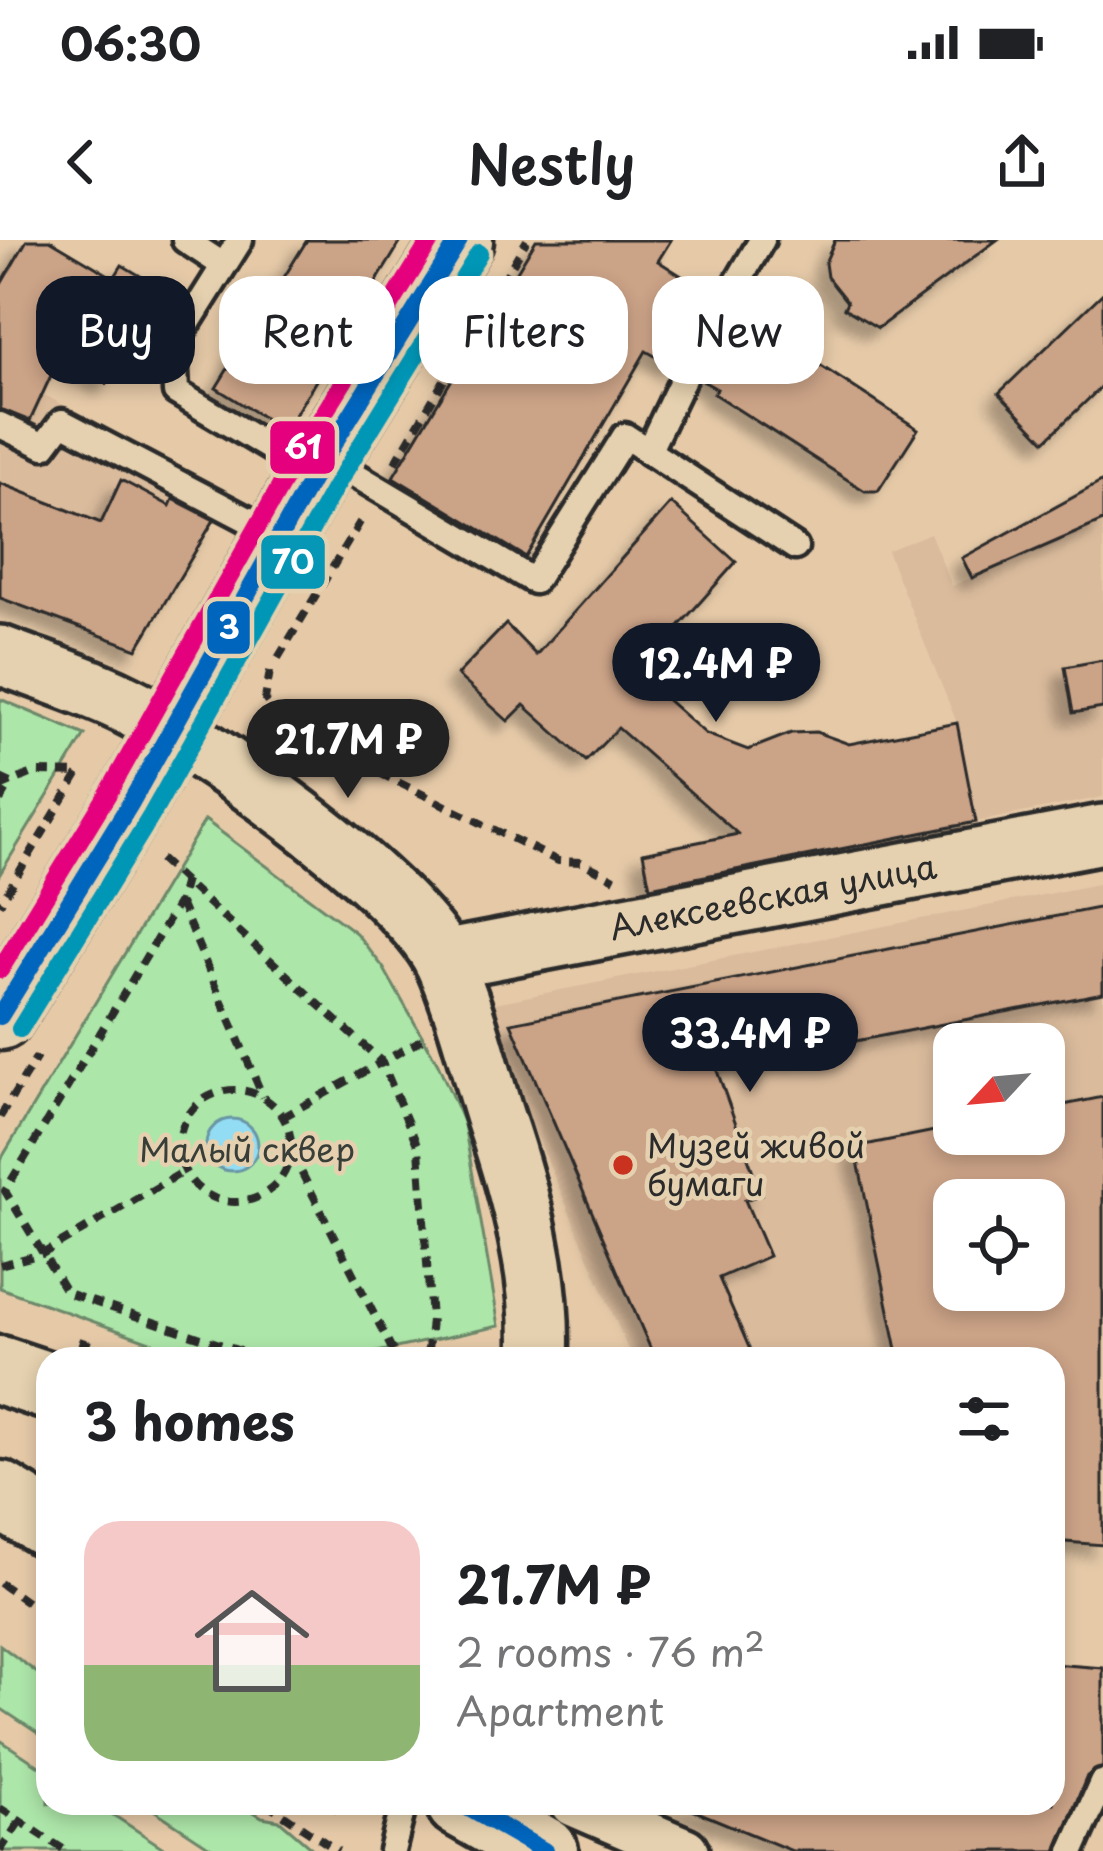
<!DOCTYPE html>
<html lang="en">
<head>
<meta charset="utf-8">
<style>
	:root { --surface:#fff; --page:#f2f2f2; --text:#202124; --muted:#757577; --line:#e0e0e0; --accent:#111827 }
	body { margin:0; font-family:"Playpen Sans",sans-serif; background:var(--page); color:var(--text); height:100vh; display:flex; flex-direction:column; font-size:45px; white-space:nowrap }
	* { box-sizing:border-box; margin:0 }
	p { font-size:39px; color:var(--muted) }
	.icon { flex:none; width:66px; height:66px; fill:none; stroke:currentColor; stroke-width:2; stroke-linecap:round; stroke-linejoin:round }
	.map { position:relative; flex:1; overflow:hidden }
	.drawer { position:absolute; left:36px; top:1107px; width:1029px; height:468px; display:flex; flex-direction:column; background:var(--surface); border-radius:36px; box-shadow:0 6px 18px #0003 }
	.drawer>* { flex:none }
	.banner { position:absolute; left:36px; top:36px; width:1032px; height:108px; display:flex; gap:24px }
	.needle { width:78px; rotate:244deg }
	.controls { position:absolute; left:933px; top:783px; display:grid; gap:24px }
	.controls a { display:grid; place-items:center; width:132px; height:132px; border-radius:24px; background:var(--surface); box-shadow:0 6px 18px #0003; font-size:60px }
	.price { position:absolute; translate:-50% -102px; padding:0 27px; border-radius:42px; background:var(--accent); color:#fff; font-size:39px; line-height:78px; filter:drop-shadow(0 3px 6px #0008) }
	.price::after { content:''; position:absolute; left:50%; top:72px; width:36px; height:27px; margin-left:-18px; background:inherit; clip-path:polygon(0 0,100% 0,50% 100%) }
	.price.active { background:#222; color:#fff }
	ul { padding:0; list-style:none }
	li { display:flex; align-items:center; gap:36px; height:300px; padding:0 48px }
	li+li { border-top:3px solid var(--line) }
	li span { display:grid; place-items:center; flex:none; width:336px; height:240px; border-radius:36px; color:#555 }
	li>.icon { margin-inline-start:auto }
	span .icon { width:144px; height:144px; fill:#fffc; stroke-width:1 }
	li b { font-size:51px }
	h2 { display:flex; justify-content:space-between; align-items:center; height:144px; padding:0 48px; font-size:51px }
	.pill { padding:0 42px; border-radius:36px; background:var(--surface); box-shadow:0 6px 18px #0003; font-size:42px; line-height:108px }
	.pill.active { background:var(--accent); color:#fff }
	.status { display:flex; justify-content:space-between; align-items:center; height:84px; padding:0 60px; background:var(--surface); direction:ltr }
	.status svg { height:33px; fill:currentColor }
	header { display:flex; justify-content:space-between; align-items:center; height:156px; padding:0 48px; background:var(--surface); font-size:54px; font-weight:600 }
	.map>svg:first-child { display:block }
	.built { fill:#dabb9c; fill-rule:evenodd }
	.green { fill:#ade6a9; stroke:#6c886a; stroke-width:3 }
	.water { fill:#93ddf4; stroke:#6996a4; stroke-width:3 }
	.building { fill:#cba387; stroke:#2b2b2b; stroke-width:3; fill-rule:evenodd; filter:url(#shadow) }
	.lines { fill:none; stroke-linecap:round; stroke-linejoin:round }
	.service-casing { stroke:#2b2b2b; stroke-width:33 }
	.minor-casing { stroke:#2b2b2b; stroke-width:54 }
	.tertiary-casing { stroke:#2b2b2b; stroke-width:66 }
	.secondary-casing { stroke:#2b2b2b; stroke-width:75 }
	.path { stroke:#2b2b2b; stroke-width:8; stroke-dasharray:12 9; stroke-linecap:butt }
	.service { stroke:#e5d1af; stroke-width:24 }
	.minor { stroke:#e5d1af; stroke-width:45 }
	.tertiary { stroke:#e5d1af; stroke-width:57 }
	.secondary { stroke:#e5d1af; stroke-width:66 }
	.bus-1-casing { stroke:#e5d1af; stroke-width:27 }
	.bus-2-casing { stroke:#e5d1af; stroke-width:27 }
	.bus-3-casing { stroke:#e5d1af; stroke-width:27 }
	.bus-1 { stroke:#0065bd; stroke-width:18 }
	.bus-2 { stroke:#0696b6; stroke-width:18 }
	.bus-3 { stroke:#e5007d; stroke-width:18 }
	.poi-dot { fill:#c8321e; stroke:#e5d1af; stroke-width:4.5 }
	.labels { text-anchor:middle; stroke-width:9; stroke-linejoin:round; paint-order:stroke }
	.street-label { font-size:33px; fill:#2b2b2b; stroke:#e5d1af }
	.poi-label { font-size:33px; fill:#2b2b2b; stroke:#e5d1af; text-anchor:start }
	.park-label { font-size:33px; fill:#383e38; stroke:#e5d1af }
	.line-badge { stroke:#e5d1af; stroke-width:4.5 }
	.badge-label { font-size:33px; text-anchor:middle; font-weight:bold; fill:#fff }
</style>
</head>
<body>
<div class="status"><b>06:30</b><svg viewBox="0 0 49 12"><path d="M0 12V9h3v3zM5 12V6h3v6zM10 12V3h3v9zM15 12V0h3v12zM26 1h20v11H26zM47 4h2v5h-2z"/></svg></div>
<header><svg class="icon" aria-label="back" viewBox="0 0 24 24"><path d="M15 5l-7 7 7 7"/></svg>Nestly<svg class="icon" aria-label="share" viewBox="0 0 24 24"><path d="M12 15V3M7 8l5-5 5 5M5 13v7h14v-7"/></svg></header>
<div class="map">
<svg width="1103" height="1611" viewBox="0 0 1103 1611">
	<defs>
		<filter id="shadow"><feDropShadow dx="-11" dy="11" stdDeviation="6" flood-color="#0004"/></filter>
	</defs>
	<rect width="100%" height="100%" fill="#e6caa8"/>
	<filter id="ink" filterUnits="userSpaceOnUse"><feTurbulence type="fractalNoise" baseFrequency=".00833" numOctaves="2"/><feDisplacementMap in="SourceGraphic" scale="24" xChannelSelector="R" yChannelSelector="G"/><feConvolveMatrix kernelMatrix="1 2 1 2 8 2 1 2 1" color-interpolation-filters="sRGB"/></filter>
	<g filter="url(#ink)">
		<g class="built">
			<path d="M0 136 43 154 227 256 137 409 0 358Z"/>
			<path d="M1103 281V557L976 582 957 483 887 311 930 293 952 346Z"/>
			<path d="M1103 643V1305L1053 1119H632L487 779 488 769 495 763ZM954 804H1044V894H954ZM954 960H1044V1050H954Z"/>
		</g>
		<g class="green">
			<path d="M0 459 85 495 0 634Z"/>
			<path d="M205 580 356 693 383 727 438 824 464 884 499 1086 344 1119H197L0 1048V921Z"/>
			<path d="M0 1405 48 1441V1500L0 1468Z"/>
			<path d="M0 1500 48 1532V1563H95L168 1611H0Z"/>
			<path d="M143 1563H239L262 1577 279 1580 315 1611H216Z"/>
		</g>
		<circle class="water" cx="232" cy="905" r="26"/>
		<g class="building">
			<path d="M27 0H50L114 38 122 25 164 50 107 144 60 116 30 181 0 169V46Z"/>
			<path d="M307 0H402L285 191 216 148Z"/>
			<path d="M536 0H671L658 21 688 40 680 53 704 67 671 125 646 111 526 317 393 237Z"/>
			<path d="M835 0H997L878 88 844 68 847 62 827 37 825 23Z"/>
			<path d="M1103 53V145L1045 201 999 153Z"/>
			<path d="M733 83 753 94 758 85 918 189 878 251H865L714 154 717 149 701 140Z"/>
			<path d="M121 240 170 266 173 259 214 280 137 409 0 358V243L101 283Z"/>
			<path d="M1103 241V281L972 338 962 318Z"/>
			<path d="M671 263 736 322 637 433 706 494 748 510 791 493 816 492 849 504 957 483 976 582 650 647 643 613 738 594 618 488 586 521 524 465 508 481 457 435 506 384 536 415Z"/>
			<path d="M1103 420V468L1073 473 1065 427Z"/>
			<path d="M1103 667V753L716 828 761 954 745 960 769 1016 719 1038 754 1119H655L511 783Z"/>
			<path d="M1103 857V1305L1053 1301V1119H899L855 907 954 887V894H1044V869ZM954 960H1044V1050H954Z"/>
			<path d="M1053 1424 1103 1428V1527L1087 1536 1056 1611H792L678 1564 1053 1563Z"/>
		</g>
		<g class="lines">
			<defs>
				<g id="service">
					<path d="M185 0 223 25"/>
					<path d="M240 0 174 105 176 152 312 233"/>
					<path d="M0 185 44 206 62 182 277 295"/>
					<path d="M648 212 692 120 762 0"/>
					<path d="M327 218 534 341 625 196 795 307"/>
					<path d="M392 1611 404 1563"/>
					<path d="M1072 1611 1102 1543"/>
				</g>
				<path id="minor" d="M574 1563 685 1611"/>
				<g id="tertiary">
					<path d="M0 415C39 430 81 443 119 461 196 497 409 647 444 722 466 771 479 827 495 878 521 955 543 1038 539 1119"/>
					<path id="s1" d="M443 720 1103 594"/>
				</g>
				<g id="secondary">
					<path d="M0 776 130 564 314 235 459 0"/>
					<path d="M0 1130 48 1146"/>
					<path d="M0 1255 48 1284"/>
					<path d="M460 1563 544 1611"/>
				</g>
			</defs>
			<use href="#service" class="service-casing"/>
			<use href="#minor" class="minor-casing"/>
			<use href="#tertiary" class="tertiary-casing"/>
			<use href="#secondary" class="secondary-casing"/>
			<g class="path">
				<path d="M395 223 527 0"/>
				<path d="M278 418 363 277"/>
				<path d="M270 431 265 459 284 486 558 621 581 622 615 639"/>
				<path d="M0 538 11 543 0 561"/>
				<path d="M0 547 35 532 79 533 0 664"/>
				<path d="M160 619 382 822 419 909 431 1080 428 1110 420 1119"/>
				<path d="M185 640 179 662 5 951 67 1053 264 1119"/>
				<path d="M180 663 263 857"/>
				<circle cx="235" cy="906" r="56"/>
				<path d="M0 877 37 817"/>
				<path d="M283 877 423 799"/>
				<path d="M292 914 397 1119"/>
				<path d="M0 1025 42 1014 183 932"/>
				<path d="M79 1101 134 1119"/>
				<path d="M0 1343 48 1377"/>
				<path d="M266 1563 338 1611"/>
				<path d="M327 1563 340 1571"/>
				<path d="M0 1568 66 1611"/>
				<path d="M0 1611 20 1581"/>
			</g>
			<use href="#service" class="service"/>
			<use href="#minor" class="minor"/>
			<use href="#tertiary" class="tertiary"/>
			<use href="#secondary" class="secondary"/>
			<defs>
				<g id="bus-1">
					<path d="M0 776 130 564 314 235 459 0"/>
					<path d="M460 1563 544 1611"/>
				</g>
				<path id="bus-2" d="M20 789 151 576 335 247 479 13"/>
				<path id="bus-3" d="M0 730 109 552 294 222 431 0"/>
			</defs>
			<use href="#bus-1" class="bus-1-casing"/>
			<use href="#bus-2" class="bus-2-casing"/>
			<use href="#bus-3" class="bus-3-casing"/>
			<use href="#bus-1" class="bus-1"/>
			<use href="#bus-2" class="bus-2"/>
			<use href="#bus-3" class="bus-3"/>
		</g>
	</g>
	<circle class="poi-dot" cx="623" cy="925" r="12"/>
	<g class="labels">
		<g class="street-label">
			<text dy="12" stroke="none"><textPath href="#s1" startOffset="336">Алексеевская улица</textPath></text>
		</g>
		<g class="poi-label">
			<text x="647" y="918">Музей живой<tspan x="647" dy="38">бумаги</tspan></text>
		</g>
		<g class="park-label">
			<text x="247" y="922">Малый сквер</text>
		</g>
	</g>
	<g class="line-badge">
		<rect x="268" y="179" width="69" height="57" rx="12" fill="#e5007d"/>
		<rect x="259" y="293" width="68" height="58" rx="12" fill="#0696b6"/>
		<rect x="205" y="359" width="47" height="57" rx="12" fill="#0065bd"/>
	</g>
	<g class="badge-label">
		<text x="303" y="219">61</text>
		<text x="293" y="334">70</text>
		<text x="229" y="399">3</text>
	</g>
</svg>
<div class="controls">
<a><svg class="needle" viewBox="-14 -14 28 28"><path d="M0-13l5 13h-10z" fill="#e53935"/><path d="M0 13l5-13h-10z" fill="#757577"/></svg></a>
<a><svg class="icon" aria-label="locate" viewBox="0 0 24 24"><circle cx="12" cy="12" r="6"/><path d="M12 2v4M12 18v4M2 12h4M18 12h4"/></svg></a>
</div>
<b class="price" style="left:716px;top:485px">12.4M ₽</b>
<b class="price active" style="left:348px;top:561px">21.7M ₽</b>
<b class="price" style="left:750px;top:855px">33.4M ₽</b>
<div class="banner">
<a class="pill active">Buy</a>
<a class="pill">Rent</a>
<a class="pill">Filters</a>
<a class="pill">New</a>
</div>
<section class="drawer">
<h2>3 homes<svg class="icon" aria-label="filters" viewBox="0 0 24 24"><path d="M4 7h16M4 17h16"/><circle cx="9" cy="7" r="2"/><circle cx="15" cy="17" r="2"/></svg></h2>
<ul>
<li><span style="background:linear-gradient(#f6c9c9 60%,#8fb573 0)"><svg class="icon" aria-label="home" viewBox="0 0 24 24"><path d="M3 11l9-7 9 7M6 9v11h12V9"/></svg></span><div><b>21.7M ₽</b><p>2 rooms · 76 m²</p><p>Apartment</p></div></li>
</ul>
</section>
</div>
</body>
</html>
